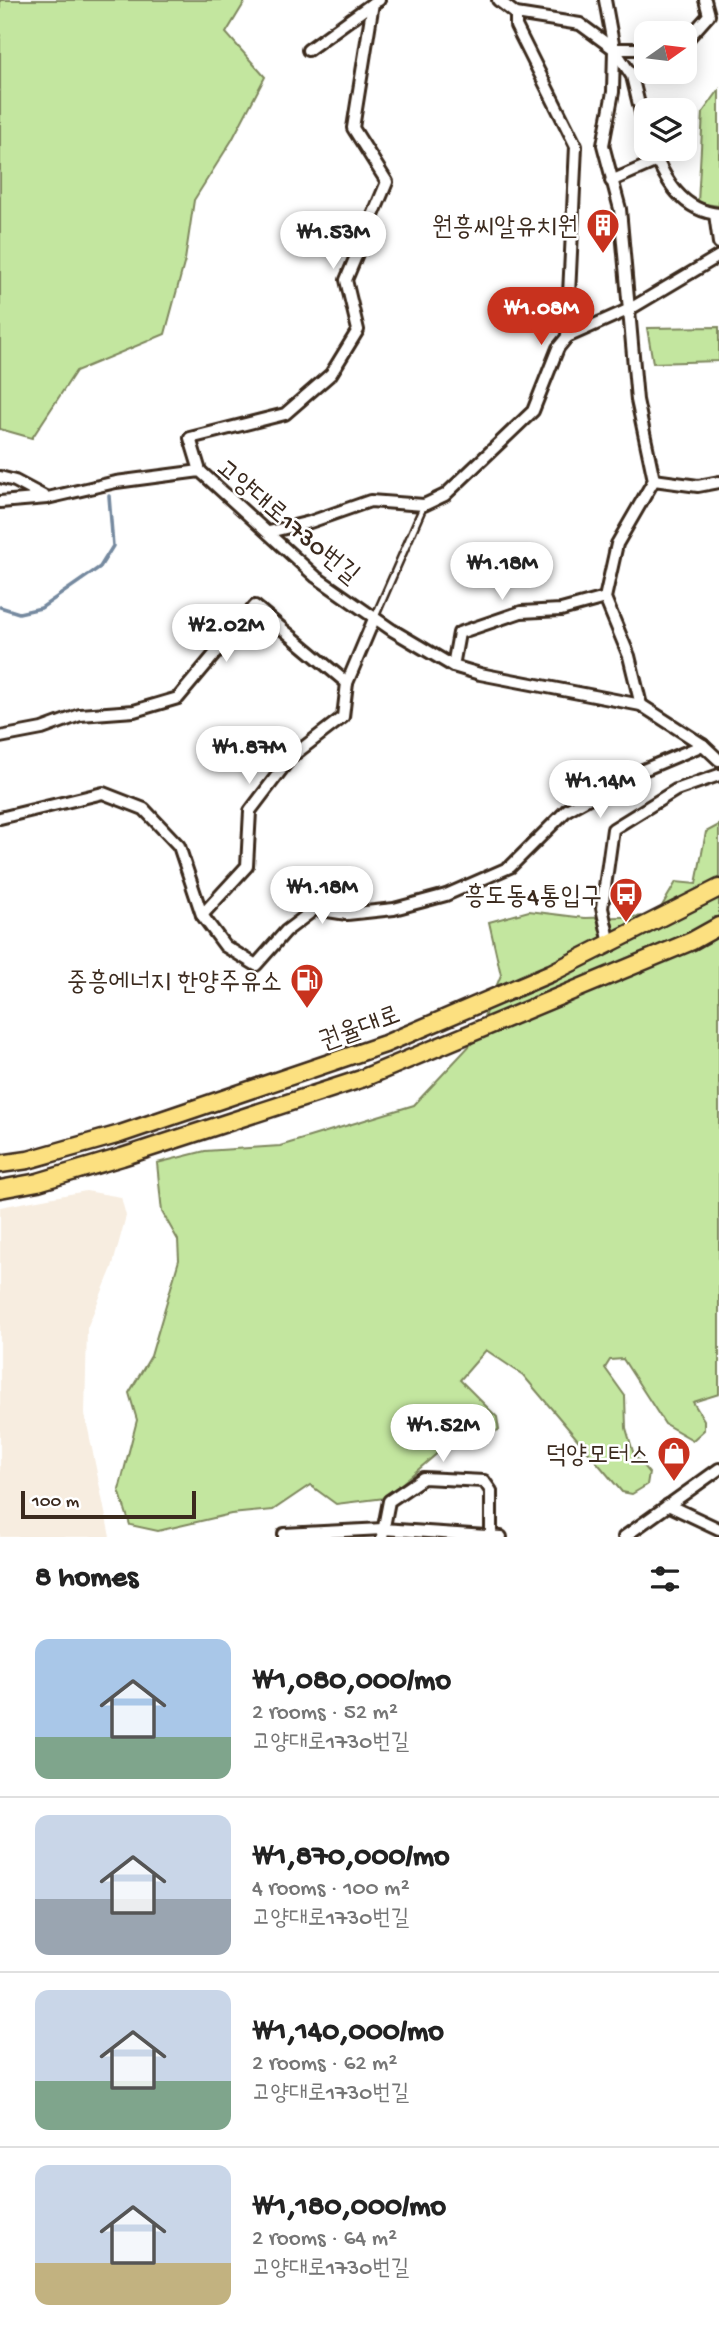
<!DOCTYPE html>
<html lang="en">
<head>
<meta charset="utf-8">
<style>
	:root { --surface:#fff; --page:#f6f6f6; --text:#222; --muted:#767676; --line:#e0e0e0; --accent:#c8321e }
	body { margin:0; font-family:"Gochi Hand","Poor Story",sans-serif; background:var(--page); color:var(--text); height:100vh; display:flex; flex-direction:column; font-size:26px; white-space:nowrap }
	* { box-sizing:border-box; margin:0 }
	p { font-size:23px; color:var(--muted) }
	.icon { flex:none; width:38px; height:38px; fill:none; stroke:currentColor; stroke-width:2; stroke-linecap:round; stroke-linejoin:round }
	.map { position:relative; height:1537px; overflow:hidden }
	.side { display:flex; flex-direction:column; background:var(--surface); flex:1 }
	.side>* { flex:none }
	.needle { width:46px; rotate:76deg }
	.fabs { position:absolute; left:634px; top:21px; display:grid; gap:14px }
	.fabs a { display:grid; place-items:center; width:63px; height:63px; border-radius:14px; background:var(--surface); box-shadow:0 4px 18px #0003; font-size:35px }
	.scale { position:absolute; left:21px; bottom:18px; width:175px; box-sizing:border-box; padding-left:7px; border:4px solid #3b2a1e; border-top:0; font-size:19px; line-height:24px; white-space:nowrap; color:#3b2a1e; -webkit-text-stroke:5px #fff; paint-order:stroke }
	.price { position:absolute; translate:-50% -60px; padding:0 16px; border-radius:24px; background:#fff; color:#222; font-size:23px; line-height:46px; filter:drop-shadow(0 2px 4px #0008) }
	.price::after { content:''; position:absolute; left:50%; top:42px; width:21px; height:16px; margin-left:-10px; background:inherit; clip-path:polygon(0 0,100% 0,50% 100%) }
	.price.on { background:var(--accent); color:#fff }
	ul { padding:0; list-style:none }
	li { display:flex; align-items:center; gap:21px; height:175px; padding:0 35px }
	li+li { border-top:2px solid var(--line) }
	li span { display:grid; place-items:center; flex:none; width:196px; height:140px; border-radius:14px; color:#555 }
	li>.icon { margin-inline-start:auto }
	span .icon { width:84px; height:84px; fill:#fffc; stroke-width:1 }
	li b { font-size:30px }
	h2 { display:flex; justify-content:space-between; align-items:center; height:84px; padding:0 35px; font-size:30px }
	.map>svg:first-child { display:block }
	.built { fill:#f7ede0 }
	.green { fill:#c3e69f; stroke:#7f885e; stroke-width:2 }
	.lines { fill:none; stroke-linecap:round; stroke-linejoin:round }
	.stream { stroke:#74899f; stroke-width:3.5 }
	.lane-casing { stroke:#3b2a1e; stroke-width:10 }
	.street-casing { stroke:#3b2a1e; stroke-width:16 }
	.primary-casing { stroke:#3b2a1e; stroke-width:21 }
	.lane { stroke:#fff; stroke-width:5 }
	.street { stroke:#fff; stroke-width:10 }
	.primary { stroke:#fce080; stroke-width:16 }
	.labels { text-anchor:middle; stroke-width:5; stroke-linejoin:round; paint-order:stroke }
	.poi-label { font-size:26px; fill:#3b2a1e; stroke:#fff; text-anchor:end }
	.street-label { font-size:26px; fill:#3b2a1e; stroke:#fff }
</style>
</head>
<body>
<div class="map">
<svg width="719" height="1537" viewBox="0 0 719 1537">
	<rect width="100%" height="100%" fill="#fff"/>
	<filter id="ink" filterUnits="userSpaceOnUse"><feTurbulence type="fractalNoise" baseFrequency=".0143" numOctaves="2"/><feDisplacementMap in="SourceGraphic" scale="14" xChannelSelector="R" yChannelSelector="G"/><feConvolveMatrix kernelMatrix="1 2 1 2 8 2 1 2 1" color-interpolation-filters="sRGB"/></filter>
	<g filter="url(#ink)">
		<path class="built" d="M86 1191 121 1197 126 1216 112 1268 87 1328 85 1414 110 1537H0V1207Z"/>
		<g class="green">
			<path d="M0 0H246L226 33 265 77 232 140 194 200 185 260 165 334 76 371 32 438 0 429Z"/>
			<path d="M719 90V206L698 203 703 112Z"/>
			<path d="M719 327V361L653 363 647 328Z"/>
			<path d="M719 825V1394L693 1402 704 1420V1430L693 1440 665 1424 623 1359 610 1360 605 1368 625 1396 626 1428 634 1455 649 1473 647 1485 632 1494 622 1492 523 1375 486 1350 460 1380 497 1417 499 1430 447 1445 385 1498 336 1504 310 1485 273 1510 231 1514 158 1531 130 1525 119 1490 137 1420 129 1393 151 1356 179 1260 178 1240 162 1212 157 1163 205 1151 280 1146 414 1105 474 1041 501 975 489 922 529 911 585 918 656 916 676 882 696 884 706 832Z"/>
		</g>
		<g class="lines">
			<path class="stream" d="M0 607 19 613 41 608 100 567 113 546 109 496"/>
			<defs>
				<path id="lane" d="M375 617 424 505"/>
				<g id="street">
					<path d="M498 0 516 14 580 24 614 49 632 76 646 133"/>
					<path d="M605 0 614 49 613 92 603 145 620 209 637 400 654 480 617 544 605 598 629 656 641 705"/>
					<path d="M684 43 709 15 705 0"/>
					<path d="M614 49H646"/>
					<path d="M308 50 373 3"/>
					<path d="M652 149C666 181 682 211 719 214"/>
					<path d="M611 181 657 161"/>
					<path d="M715 214 719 243"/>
					<path d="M567 337 630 309 719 256"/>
					<path d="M200 471 190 438 285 414 331 374 358 330 346 280 387 182 353 128 373 3 379 0"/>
					<path d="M0 477 15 481 47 498"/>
					<path d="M654 480 698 486 719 482"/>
					<path d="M0 502 47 498 116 482 200 471 316 577 392 630 453 666 480 674 641 705 703 745 719 760"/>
					<path d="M269 532 310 522 370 501 424 505 445 495 533 411 558 348 567 337 576 146 516 26V14"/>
					<path d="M453 666 459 633 521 612 561 610 605 598"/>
					<path d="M0 737 42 729 80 715 134 711 178 698 255 606 347 683 374 619"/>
					<path d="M0 818 103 793 144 809 179 846 202 915 225 946 256 965 286 931 315 909 347 914 394 909 446 895 510 867 567 810 629 776 703 745"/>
					<path d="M202 915 247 866 250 811 291 757 343 717 347 683"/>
					<path d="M610 944 602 908 613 829 676 790 719 775"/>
					<path d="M668 1505 719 1529"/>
					<path d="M284 1537V1534L383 1529 501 1537"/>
					<path d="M382 1537 389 1501 423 1478 484 1481 491 1491V1534"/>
					<path d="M624 1537 719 1469"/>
				</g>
				<g id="primary">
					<path d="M0 1164 28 1160 120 1134 385 1044 551 973 719 888"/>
					<path d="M0 1189 38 1182 122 1157 361 1079 692 941 719 926"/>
				</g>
			</defs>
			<use href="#lane" class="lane-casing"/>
			<use href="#street" class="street-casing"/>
			<use href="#primary" class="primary-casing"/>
			<use href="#lane" class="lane"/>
			<use href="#street" class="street"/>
			<use href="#primary" class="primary"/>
		</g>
	</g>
	<defs>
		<symbol id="building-pin" viewBox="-11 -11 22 30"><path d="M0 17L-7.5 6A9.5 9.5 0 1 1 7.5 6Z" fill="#c8321e" stroke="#fff"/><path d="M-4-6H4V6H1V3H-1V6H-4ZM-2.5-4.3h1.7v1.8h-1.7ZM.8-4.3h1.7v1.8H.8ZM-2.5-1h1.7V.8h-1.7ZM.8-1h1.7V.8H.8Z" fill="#fff"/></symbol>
		<symbol id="bus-pin" viewBox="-11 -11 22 30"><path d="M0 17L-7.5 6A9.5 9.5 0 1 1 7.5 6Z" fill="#c8321e" stroke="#fff"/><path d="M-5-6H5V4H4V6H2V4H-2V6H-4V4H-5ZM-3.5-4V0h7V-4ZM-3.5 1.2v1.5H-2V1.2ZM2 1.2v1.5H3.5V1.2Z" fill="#fff"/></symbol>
		<symbol id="fuel-pin" viewBox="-11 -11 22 30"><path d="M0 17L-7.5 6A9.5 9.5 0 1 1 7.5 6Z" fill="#c8321e" stroke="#fff"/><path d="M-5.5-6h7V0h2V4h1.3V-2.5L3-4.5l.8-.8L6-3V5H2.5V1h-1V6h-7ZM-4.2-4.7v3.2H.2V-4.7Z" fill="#fff"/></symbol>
		<symbol id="shop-pin" viewBox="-11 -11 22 30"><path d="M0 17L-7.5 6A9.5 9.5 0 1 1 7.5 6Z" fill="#c8321e" stroke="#fff"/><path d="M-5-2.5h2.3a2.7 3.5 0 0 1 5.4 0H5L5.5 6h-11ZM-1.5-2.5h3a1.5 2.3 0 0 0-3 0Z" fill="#fff"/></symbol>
	</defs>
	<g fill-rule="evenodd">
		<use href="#building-pin" x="584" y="206" width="38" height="52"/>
		<use href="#bus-pin" x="607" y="875" width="38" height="52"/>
		<use href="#fuel-pin" x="288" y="961" width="38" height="52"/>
		<use href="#shop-pin" x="655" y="1434" width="38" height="52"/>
	</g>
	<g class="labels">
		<g class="poi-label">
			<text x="578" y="234">원흥씨알유치원</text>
			<text x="602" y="903">흥도동4통입구</text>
			<text x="282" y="989">중흥에너지 한양주유소</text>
			<text x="650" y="1462">덕양모터스</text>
		</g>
		<g class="street-label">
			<text transform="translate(289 520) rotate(40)" y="9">고양대로1730번길</text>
			<text transform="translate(359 1026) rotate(-20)" y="9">권율대로</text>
		</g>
	</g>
</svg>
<div class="fabs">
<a><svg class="needle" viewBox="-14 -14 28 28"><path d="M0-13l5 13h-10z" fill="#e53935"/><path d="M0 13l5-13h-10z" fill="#767676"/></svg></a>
<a><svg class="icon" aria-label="layers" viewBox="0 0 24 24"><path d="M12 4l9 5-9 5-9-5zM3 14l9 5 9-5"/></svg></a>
</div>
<div class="scale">100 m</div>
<b class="price" style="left:333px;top:271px">₩1.53M</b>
<b class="price on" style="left:541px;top:347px">₩1.08M</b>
<b class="price" style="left:502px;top:602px">₩1.18M</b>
<b class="price" style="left:226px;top:664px">₩2.02M</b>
<b class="price" style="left:249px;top:786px">₩1.87M</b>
<b class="price" style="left:600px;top:820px">₩1.14M</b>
<b class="price" style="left:322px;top:926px">₩1.18M</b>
<b class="price" style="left:443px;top:1464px">₩1.52M</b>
</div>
<section class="side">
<h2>8 homes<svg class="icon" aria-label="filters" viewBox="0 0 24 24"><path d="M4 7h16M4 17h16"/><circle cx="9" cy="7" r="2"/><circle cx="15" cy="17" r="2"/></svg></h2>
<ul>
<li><span style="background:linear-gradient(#a9c7e8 70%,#7fa58c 0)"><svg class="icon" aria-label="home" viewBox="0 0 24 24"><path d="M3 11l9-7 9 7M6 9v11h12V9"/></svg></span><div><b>₩1,080,000/mo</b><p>2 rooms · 52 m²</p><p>고양대로1730번길</p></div></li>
<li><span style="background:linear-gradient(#c9d6e8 60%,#9aa5b1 0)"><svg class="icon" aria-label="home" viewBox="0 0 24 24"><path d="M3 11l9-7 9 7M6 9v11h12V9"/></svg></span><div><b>₩1,870,000/mo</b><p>4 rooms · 100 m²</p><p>고양대로1730번길</p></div></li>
<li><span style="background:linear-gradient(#c9d6e8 65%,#7fa58c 0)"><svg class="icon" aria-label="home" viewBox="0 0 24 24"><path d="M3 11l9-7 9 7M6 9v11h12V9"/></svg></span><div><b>₩1,140,000/mo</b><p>2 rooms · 62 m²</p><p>고양대로1730번길</p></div></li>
<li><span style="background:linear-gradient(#c9d6e8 70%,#c2b280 0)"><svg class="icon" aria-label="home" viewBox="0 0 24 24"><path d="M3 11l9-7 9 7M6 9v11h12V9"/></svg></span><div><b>₩1,180,000/mo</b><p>2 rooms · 64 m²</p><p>고양대로1730번길</p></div></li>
</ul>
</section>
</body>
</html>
